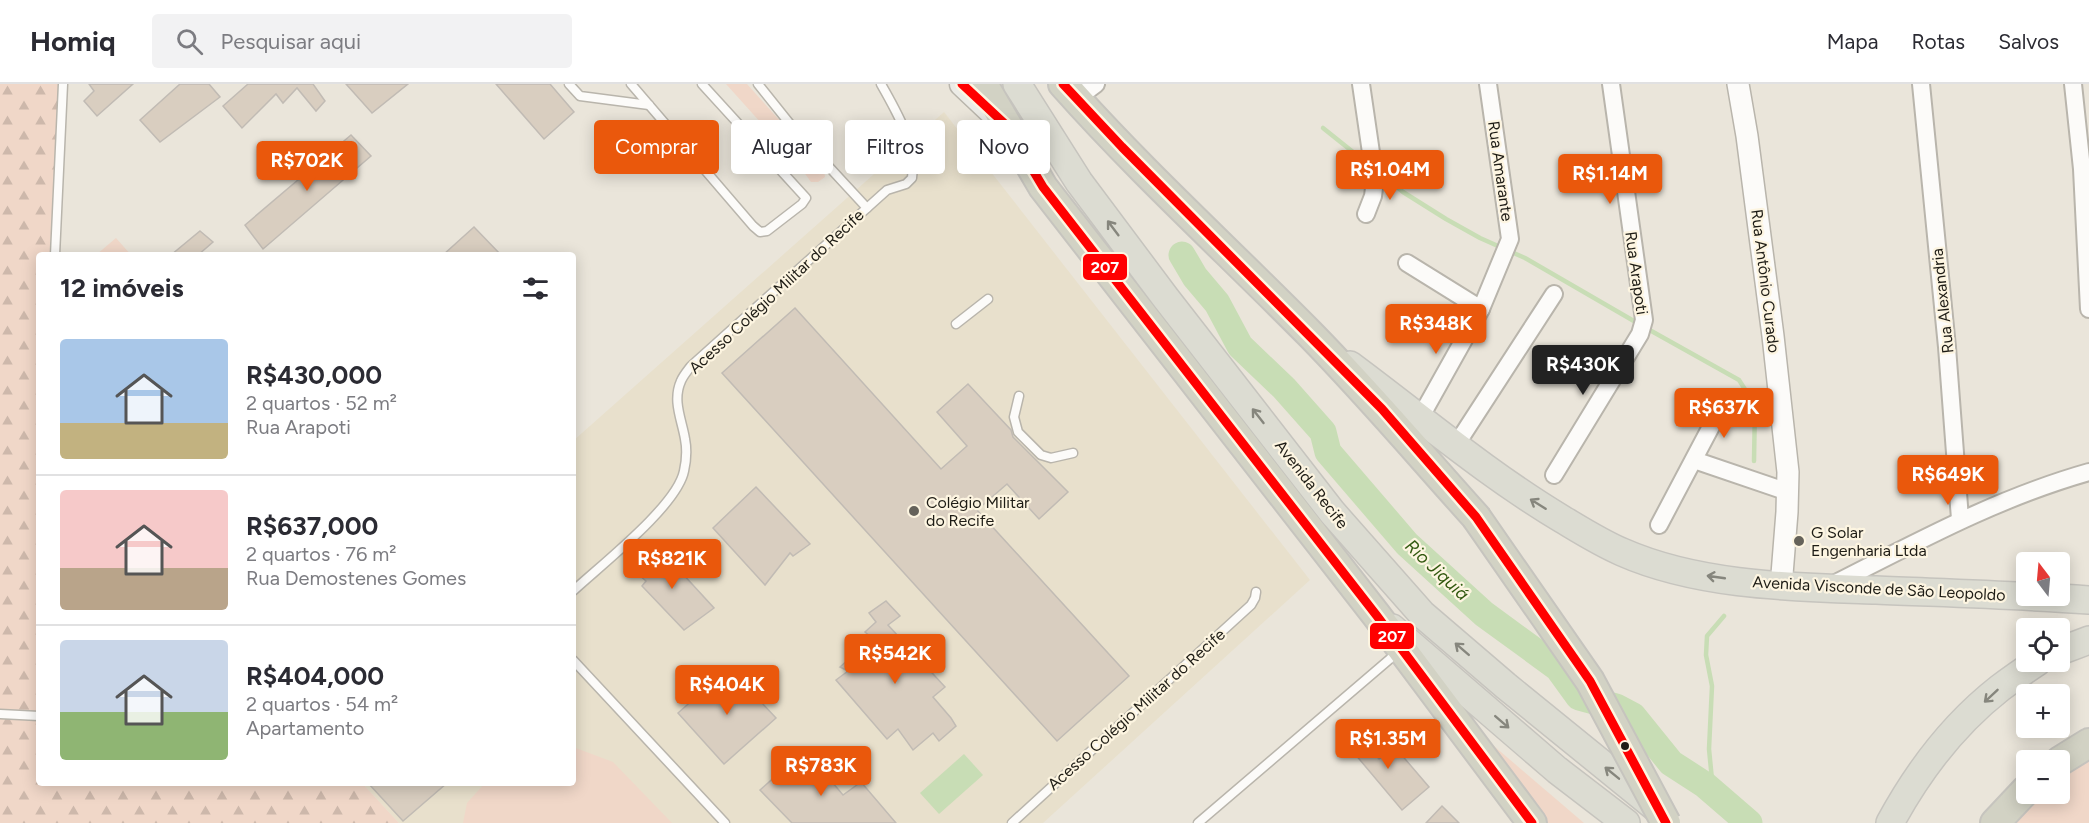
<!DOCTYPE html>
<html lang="pt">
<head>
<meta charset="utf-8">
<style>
	:root { --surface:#fff; --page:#f2f2f3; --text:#2b2b33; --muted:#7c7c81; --line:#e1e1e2; --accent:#ea580c }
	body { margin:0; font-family:Figtree,sans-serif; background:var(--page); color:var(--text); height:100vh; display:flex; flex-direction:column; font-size:22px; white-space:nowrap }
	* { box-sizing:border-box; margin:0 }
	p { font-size:20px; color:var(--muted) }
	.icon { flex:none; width:33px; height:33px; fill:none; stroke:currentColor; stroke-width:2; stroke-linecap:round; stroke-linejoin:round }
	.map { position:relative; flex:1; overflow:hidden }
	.drawer { position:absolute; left:36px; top:168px; width:540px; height:534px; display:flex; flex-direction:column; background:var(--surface); border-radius:6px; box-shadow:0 3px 15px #0003 }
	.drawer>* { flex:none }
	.guide { position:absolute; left:594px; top:36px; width:570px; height:54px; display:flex; gap:12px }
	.needle { width:39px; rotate:344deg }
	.tools { position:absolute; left:2016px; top:468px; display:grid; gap:12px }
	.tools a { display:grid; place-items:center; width:54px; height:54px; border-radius:6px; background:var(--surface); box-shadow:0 3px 15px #0003; font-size:30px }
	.price { position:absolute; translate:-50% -51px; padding:0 14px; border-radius:6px; background:var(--accent); color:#fff; font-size:20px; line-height:39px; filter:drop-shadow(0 2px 3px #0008) }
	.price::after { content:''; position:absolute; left:50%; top:36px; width:18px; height:14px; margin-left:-9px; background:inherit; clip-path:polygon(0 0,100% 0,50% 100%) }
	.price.active { background:#222; color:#fff }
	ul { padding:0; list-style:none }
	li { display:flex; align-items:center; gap:18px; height:150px; padding:0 24px }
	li+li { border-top:2px solid var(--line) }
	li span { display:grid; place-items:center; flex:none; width:168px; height:120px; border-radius:6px; color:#555 }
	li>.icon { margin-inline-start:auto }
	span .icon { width:72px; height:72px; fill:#fffc; stroke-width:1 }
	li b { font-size:26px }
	h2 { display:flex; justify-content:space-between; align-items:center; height:72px; padding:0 24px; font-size:26px }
	.chip { padding:0 21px; border-radius:6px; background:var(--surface); box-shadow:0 3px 15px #0003; font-size:21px; line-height:54px }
	.chip.active { background:var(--accent); color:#fff }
	header { display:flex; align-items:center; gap:36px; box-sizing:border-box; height:84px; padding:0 30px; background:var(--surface); border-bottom:2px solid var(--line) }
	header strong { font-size:28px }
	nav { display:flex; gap:33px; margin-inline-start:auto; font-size:21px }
	.search { width:420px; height:54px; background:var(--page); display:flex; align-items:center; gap:15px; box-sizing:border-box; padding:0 21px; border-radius:6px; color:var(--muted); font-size:22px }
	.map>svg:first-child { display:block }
	.built { fill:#e8e0cc }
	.green { fill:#f0d7c8 }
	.forest { fill:url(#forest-firs) }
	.water { fill:#c8ddb5 }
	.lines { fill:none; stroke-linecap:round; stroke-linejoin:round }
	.stream { stroke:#c8ddb5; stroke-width:4.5 }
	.river { stroke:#c8ddb5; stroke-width:27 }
	.building { fill:#d9cec0; stroke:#c1bbb4; stroke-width:1.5 }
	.service-casing { stroke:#b9b5ac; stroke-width:11 }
	.minor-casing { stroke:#b9b5ac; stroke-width:20 }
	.tertiary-casing { stroke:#b9b5ac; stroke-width:24 }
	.secondary-casing { stroke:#b9b5ac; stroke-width:27 }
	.primary-casing { stroke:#c6c4be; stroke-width:30 }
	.trunk-casing { stroke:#c6c4be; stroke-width:32 }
	.service { stroke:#fcfbf9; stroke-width:8 }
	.minor { stroke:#fcfbf9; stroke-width:16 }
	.tertiary { stroke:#fcfbf9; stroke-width:21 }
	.secondary { stroke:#ecebe6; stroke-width:24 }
	.primary { stroke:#dcdcd2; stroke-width:27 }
	.trunk { stroke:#d2d2c4; stroke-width:28 }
	.trunk-bridge-casing { stroke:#c6c4be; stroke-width:32; stroke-linecap:butt }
	.trunk-bridge { stroke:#d2d2c4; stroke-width:28 }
	.bus-1-casing { stroke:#fdf5e1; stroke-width:14 }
	.bus-1 { stroke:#f00; stroke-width:9 }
	.oneway { stroke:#86867d }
	.poi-dot { fill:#65625a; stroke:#fdf5e1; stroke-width:2 }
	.bus-dot { fill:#1e1c15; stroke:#fdf5e1; stroke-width:2 }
	.labels { text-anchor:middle; stroke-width:4.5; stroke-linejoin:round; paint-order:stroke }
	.street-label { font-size:16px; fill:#1e1c15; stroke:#fdf5e1 }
	.poi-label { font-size:16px; fill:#1e1c15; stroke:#fdf5e1; text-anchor:start }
	.water-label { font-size:18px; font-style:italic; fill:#335a11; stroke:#fdf5e1 }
	.line-badge { stroke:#fdf5e1; stroke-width:2 }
	.badge-label { font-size:16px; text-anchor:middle; font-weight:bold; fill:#fff }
</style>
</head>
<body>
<header>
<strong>Homiq</strong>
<div class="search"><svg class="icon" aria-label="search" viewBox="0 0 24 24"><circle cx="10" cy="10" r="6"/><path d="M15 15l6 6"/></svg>Pesquisar aqui</div>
<nav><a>Mapa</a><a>Rotas</a><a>Salvos</a></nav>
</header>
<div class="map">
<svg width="2089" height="739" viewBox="0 0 2089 739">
	<defs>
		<pattern id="forest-firs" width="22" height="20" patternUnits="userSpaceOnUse" patternTransform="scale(1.5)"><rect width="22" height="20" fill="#f0d7c8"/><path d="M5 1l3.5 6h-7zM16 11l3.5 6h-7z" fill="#cdb8ab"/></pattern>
	</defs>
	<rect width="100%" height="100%" fill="#eae5da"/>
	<path class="built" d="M944 28 1310 496 1043 739H399L362 699H573V357Z"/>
	<g class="green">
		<path d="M726 0H747L824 86 825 93 818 98H811L798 80Z"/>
		<path d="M116 154 131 171H96Z"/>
		<path d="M1384 568 1584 739H1517Z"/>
		<path d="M2089 650V739H1979L1997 714 2026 690V710H2060V676H2045Z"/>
		<path d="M573 663 613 678 672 739H463L467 719 485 699H573Z"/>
	</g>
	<path class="forest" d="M0 0H63L55 171H39V699H362L399 739H0Z"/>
	<path class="water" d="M964 670 983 691 939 730 920 709Z"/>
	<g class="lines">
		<g class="stream">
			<path d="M1323 44 1368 80"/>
			<path d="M1380 89 1403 108 1446 135 1480 154 1525 174 1639 240"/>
			<path d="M1646 244 1739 296 1755 321 1754 377"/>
			<path d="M1713 706 1709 665 1712 602 1706 571 1707 552 1724 532"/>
		</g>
		<path class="river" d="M1182 171 1195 193 1217 219 1240 262 1284 304 1323 348 1328 368 1407 460 1484 530 1558 584 1579 613 1616 623 1633 632 1671 679 1705 701 1749 739"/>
	</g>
	<g class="building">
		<path d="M89 0H133L97 32 84 17 94 7Z"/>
		<path d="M180 0H209L220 13 160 58 140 36Z"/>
		<path d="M248 0H313L325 17 316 27 297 4 283 19 276 10 242 44 223 22Z"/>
		<path d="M346 0H408L372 29Z"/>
		<path d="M496 0H550L574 28 544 55Z"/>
		<path d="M351 51 371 72 263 165 245 141Z"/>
		<path d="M474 143 501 171H443Z"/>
		<path d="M200 147 213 158 198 171H171Z"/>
		<path d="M795 224 941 385 967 362 937 328 968 300 1011 346 1013 353 1068 408 1039 435 1007 400 977 426 1129 592 1057 657 722 289Z"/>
		<path d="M756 403 810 460 793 472 790 469 765 501 713 444Z"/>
		<path d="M658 463 714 524 684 546 642 502 646 497 633 486Z"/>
		<path d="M886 517 900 532 888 541 945 603 933 613 951 634 956 642 939 657 933 649 913 666 898 645 887 655 836 596 848 587 840 583 872 554 865 548 876 538 869 529Z"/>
		<path d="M729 584 776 634 724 680 678 629Z"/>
		<path d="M1351 641 1379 675 1394 662 1429 703 1402 726 1339 651Z"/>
		<path d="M805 666 843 711 861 698 896 739H792L760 706Z"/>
		<path d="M368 699H447L403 737Z"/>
		<path d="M1442 722 1459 739H1426Z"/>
	</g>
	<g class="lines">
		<defs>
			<g id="service">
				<path d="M569 0 580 12 649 21"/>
				<path d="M631 0 753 142 760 148 767 147 802 120 806 114 702 0"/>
				<path d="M758 0 794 45 867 124"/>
				<path d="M55 171 63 0"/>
				<path d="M956 240 988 215"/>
				<path d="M1019 312 1014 333 1018 348 1041 371 1051 374 1073 369"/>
				<path d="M573 507C601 481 677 422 684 387 686 378 687 365 685 355 682 336 672 317 681 297 683 292 688 286 691 282L887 106 906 100 912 94C916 59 897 29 881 0"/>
				<path d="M573 576 725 739"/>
				<path d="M0 630 39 632"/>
				<path d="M1012 739 1251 521 1255 514 1256 508"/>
				<path d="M1198 739 1398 568"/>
			</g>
			<g id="minor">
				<path d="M1361 0 1375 96 1373 112 1366 130"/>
				<path d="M1921 0 1947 263 1960 435"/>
				<path d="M2073 0 2082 85 2089 225"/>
				<path d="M1076 15 1096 0"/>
				<path d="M1407 179 1481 225"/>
				<path d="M1420 334 1481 225 1510 155 1488 0"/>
				<path d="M1456 361 1554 210"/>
				<path d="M1694 376 1788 408"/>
				<path d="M1554 391 1640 250 1644 236 1611 0"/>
				<path d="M1659 441 1724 318"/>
				<path d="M1832 501C1917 458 1997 414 2089 388"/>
			</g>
			<path id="tertiary" d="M1738 0 1747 52 1773 252 1788 388 1787 428 1781 503"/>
			<path id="secondary" d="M962 0 997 33"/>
			<g id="primary">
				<path d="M1017 0 1079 98 1165 213 1332 428 1422 530 1506 602 1660 727"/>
				<path d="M1350 281C1420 333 1487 390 1562 435 1582 447 1601 459 1622 468 1699 502 1793 503 1876 506 1947 509 2018 511 2089 516"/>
				<path d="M1392 544 1557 686 1626 739"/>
				<path d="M2060 567 2089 556"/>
				<path d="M1890 739C1917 689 1954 640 2000 604 2012 595 2025 586 2037 578"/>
			</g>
			<g id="trunk">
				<path d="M983 0 1043 103 1377 532 1532 739"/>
				<path d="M1063 0C1141 88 1228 167 1310 250 1368 309 1421 372 1476 433"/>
				<path d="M2060 677 2089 659"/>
				<path d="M1995 739 2026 706"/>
			</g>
		</defs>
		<use href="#service" class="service-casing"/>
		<use href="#minor" class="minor-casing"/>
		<use href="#tertiary" class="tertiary-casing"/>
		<use href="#secondary" class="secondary-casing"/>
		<use href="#primary" class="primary-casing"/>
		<use href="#trunk" class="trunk-casing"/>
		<use href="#service" class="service"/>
		<use href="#minor" class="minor"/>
		<use href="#tertiary" class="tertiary"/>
		<use href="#secondary" class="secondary"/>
		<use href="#primary" class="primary"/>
		<use href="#trunk" class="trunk"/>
		<defs>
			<path id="trunk-bridge" d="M1476 433 1590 597 1666 739"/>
		</defs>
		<use href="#trunk-bridge" class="trunk-bridge-casing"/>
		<use href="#trunk-bridge" class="trunk-bridge"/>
		<defs>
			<g id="bus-1">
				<path d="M962 0 1006 41 1043 103 1377 532 1532 739"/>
				<path d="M1063 0 1122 63 1382 325 1476 433 1590 597 1666 739"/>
			</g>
		</defs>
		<use href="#bus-1" class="bus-1-casing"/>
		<use href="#bus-1" class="bus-1"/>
	</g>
	<defs><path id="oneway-shaft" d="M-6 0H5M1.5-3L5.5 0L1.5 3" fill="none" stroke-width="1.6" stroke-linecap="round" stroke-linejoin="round" transform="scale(1.5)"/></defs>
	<g class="oneway">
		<use href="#oneway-shaft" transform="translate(1113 144) rotate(-127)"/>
		<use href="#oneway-shaft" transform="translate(1258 332) rotate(-128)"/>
		<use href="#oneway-shaft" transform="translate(1538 420) rotate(-148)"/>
		<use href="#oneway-shaft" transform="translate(1716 493) rotate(-172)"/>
		<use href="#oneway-shaft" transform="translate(1462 565) rotate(-139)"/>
		<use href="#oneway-shaft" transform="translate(1991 612) rotate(137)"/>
		<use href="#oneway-shaft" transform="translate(1502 638) rotate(41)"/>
		<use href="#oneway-shaft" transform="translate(1612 689) rotate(-141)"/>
	</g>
	<g class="poi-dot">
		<circle cx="914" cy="427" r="6"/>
		<circle cx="1799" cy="457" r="6"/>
	</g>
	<circle class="bus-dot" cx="1625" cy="662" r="5"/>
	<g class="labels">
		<g class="street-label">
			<text transform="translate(1501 87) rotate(82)" y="6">Rua Amarante</text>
			<text transform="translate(1637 189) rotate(82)" y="6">Rua Arapoti</text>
			<text transform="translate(1766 197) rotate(83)" y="6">Rua Antônio Curado</text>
			<text transform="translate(776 207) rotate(-43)" y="6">Acesso Colégio Militar do Recife</text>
			<text transform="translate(1942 217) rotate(-96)" y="6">Rua Alexandria</text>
			<text transform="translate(1312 400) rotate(52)" y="6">Avenida Recife</text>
			<text transform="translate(1879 504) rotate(3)" y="6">Avenida Visconde de São Leopoldo</text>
			<text transform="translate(1136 625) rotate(-42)" y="6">Acesso Colégio Militar do Recife</text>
		</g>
		<g class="poi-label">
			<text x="926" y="424">Colégio Militar<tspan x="926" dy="18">do Recife</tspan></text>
			<text x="1811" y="454">G Solar<tspan x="1811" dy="18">Engenharia Ltda</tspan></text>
		</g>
		<g class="water-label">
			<text transform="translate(1437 486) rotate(43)" y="6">Rio Jiquiá</text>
		</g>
	</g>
	<g class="line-badge">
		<rect x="1082" y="169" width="46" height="28" rx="6" fill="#f00"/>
		<rect x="1369" y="538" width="46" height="28" rx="6" fill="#f00"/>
	</g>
	<g class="badge-label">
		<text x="1105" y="189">207</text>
		<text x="1392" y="558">207</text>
	</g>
</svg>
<div class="tools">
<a><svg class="needle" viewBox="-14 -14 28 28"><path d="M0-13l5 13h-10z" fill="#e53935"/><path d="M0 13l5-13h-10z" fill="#7c7c81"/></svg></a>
<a><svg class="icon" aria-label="locate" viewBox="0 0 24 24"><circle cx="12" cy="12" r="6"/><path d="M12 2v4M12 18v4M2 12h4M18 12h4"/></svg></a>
<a>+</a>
<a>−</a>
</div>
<b class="price" style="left:307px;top:108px">R$702K</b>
<b class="price" style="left:1390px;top:117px">R$1.04M</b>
<b class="price" style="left:1610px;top:121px">R$1.14M</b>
<b class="price" style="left:1436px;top:271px">R$348K</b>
<b class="price active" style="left:1583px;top:312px">R$430K</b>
<b class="price" style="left:1724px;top:355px">R$637K</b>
<b class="price" style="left:1948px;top:422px">R$649K</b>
<b class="price" style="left:672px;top:506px">R$821K</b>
<b class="price" style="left:895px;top:601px">R$542K</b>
<b class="price" style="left:727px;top:632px">R$404K</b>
<b class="price" style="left:1388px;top:686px">R$1.35M</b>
<b class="price" style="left:821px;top:713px">R$783K</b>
<div class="guide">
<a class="chip active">Comprar</a>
<a class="chip">Alugar</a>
<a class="chip">Filtros</a>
<a class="chip">Novo</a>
</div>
<section class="drawer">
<h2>12 imóveis<svg class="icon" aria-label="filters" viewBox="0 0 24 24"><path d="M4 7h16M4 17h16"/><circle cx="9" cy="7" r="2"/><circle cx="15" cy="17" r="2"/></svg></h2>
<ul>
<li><span style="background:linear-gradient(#a9c7e8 70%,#c2b280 0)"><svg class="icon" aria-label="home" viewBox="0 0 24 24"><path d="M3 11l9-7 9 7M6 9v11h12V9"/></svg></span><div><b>R$430,000</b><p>2 quartos · 52 m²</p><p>Rua Arapoti</p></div></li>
<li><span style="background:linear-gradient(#f6c9c9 65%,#b9a48a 0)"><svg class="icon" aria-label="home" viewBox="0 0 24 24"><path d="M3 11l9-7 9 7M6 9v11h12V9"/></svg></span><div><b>R$637,000</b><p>2 quartos · 76 m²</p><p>Rua Demostenes Gomes</p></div></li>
<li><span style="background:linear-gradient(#c9d6e8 60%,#8fb573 0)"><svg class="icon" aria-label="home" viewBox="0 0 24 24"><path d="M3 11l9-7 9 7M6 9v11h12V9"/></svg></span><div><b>R$404,000</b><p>2 quartos · 54 m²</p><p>Apartamento</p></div></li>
</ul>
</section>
</div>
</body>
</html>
